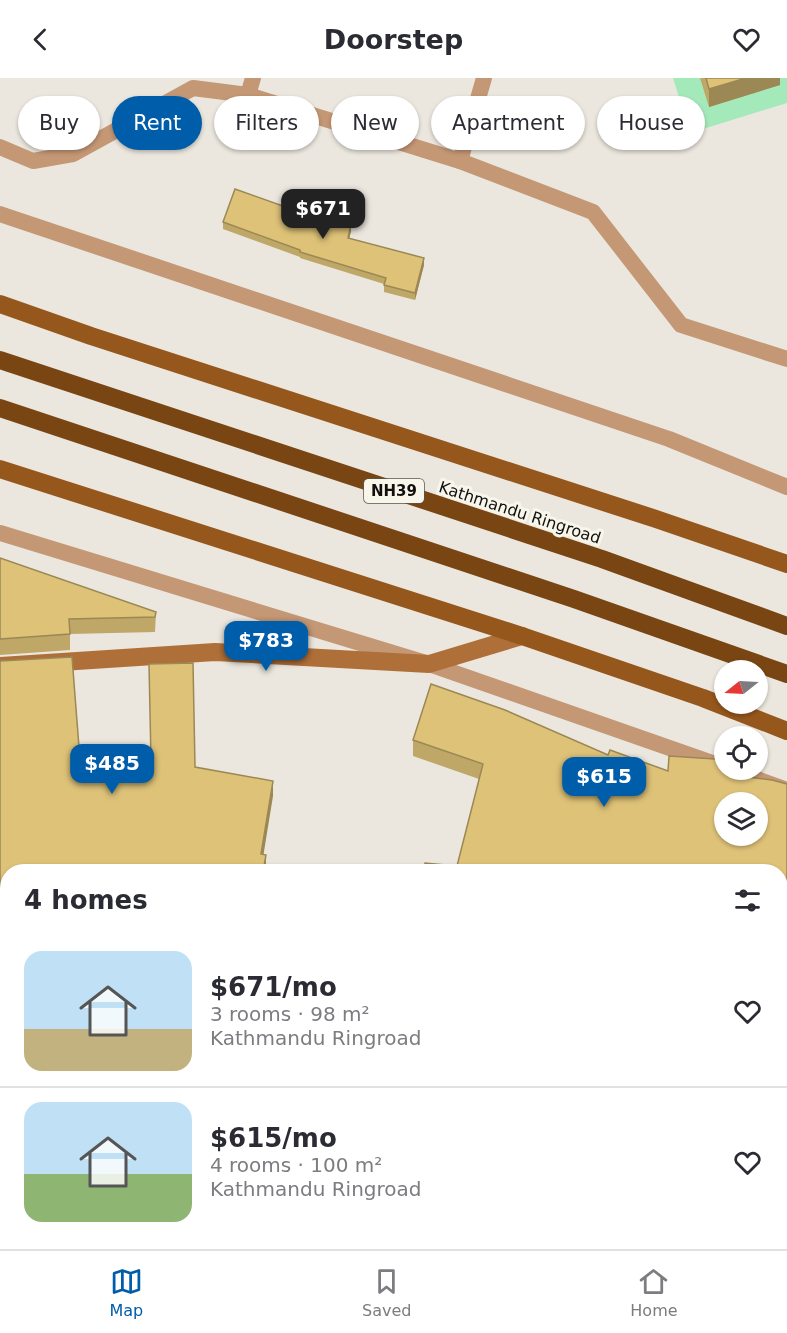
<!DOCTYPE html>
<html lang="en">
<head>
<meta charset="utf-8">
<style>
	:root { --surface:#fff; --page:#f7f7f7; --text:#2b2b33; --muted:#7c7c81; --line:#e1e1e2; --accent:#005daa }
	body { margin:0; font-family:"DejaVu Sans",sans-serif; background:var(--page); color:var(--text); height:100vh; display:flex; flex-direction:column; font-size:22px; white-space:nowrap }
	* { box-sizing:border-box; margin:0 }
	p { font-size:20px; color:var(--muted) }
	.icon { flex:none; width:33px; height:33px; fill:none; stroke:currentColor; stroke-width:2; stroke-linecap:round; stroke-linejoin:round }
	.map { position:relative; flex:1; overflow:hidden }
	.sheet { position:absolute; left:0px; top:786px; width:788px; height:386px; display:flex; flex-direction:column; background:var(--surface); border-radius:24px 24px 0 0; box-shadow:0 2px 4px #0004 }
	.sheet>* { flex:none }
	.guide { position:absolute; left:18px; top:18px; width:752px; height:54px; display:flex; gap:12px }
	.needle { width:39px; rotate:252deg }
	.controls { position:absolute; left:714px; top:582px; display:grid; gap:12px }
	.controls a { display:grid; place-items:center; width:54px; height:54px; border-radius:50%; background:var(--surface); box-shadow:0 2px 4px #0004; font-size:30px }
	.price { position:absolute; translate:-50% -51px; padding:0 14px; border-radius:12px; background:var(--accent); color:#fff; font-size:20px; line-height:39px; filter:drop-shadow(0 2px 3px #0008) }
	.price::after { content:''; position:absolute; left:50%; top:36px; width:18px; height:14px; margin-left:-9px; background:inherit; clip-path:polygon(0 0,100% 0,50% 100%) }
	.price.selected { background:#222; color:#fff }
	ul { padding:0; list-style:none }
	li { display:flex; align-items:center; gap:18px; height:150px; padding:0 24px }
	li+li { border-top:2px solid var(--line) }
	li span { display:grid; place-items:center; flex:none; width:168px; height:120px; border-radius:18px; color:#555 }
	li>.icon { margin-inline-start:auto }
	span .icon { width:72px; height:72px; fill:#fffc; stroke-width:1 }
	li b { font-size:26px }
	h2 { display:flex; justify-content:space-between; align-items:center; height:72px; padding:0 24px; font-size:26px }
	.chip { padding:0 21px; border-radius:27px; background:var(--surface); box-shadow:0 2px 4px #0004; font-size:21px; line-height:54px }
	.chip.selected { background:var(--accent); color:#fff }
	header { display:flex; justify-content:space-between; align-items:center; height:78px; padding:0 24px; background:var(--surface); font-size:27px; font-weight:800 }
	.tab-bar { display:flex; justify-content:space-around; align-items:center; height:84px; border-top:2px solid var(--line); background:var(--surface); font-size:16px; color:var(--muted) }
	.tab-bar a { display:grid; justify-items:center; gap:3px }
	.tab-bar .selected { color:var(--accent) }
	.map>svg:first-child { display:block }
	.green { fill:#a4e9b9 }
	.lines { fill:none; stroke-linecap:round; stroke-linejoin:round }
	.lane { stroke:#c49775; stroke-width:16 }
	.street { stroke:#c49775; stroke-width:18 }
	.secondary { stroke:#af6f38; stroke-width:18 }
	.primary { stroke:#95571c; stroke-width:18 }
	.highway { stroke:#794512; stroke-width:18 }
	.wall { fill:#bfa767 }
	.shaded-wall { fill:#9b8854 }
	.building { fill:#dec278; stroke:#9b8854; stroke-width:1.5; fill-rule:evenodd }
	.labels { text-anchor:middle; stroke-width:6; stroke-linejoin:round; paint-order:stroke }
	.shield { fill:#f8f5eb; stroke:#565550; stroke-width:1.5 }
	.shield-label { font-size:15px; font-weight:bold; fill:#11100d }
	.street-label { font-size:16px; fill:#11100d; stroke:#f8f5eb }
</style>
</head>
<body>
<header><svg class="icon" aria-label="back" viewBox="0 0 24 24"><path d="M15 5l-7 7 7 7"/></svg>Doorstep<svg class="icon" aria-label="heart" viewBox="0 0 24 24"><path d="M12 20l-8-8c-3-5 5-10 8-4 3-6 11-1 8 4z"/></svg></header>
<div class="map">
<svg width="787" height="1171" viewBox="0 0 787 1171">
	<rect width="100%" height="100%" fill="#ebe7de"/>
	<path class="green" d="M673 0H787V25L690 55Z"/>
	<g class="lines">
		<g class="lane">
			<path d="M253 0 248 17 460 83"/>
			<path d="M484 0 460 83 593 134 681 247 787 281"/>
			<path d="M0 69 33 83 73 76 193 10 248 17"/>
			<path d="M0 136 669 361 787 409"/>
			<path d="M0 455 429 586 724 689"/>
			<path d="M732 692 787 712"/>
			<path d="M322 1164 361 1171"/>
			<path d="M636 1164 639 1171"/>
			<path d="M216 1171 251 1164"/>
		</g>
		<path class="street" d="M780 1059H787"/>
		<path class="secondary" d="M0 588 215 574 429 586 522 558"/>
		<g class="primary">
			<path d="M0 226 91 258 656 441 787 486"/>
			<path d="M0 391 522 558 703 620 787 653"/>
		</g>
		<g class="highway">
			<path d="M0 282 602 481 787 548"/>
			<path d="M0 330 574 521 787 596"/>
		</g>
	</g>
	<g class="wall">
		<path d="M700 0H780V7L709 29Z"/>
		<path d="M223 144 351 153 349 160 424 187 415 222 384 214V206L300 180V179L223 151Z"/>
		<path d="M0 480 156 534 155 554 70 556V572L0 577Z"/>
		<path d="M0 583 79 669 195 689 273 718 8 794V1125L3 1123V1111L0 1109V1070L6 1041 0 1040Z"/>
		<path d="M413 662 608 677 668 693 731 697 787 706V991L782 1016H780V794L457 788 479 701 413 678Z"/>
	</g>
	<g class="shaded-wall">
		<path d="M746 0H780V7L709 29V11Z"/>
		<path d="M351 147V153L348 166V160Z"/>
		<path d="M424 180V187L415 222V215Z"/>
		<path d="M273 703V718L261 792V776Z"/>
		<path d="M266 777V794H263Z"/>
		<path d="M787 975V991L782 1016V1000Z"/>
	</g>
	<g class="building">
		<path d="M706 0H746L709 11Z"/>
		<path d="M235 111 311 138 312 134 351 147 348 160 424 180 415 215 384 207 386 200 300 174V172L223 144Z"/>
		<path d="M0 480 156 534 155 539 69 541 70 556 0 561Z"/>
		<path d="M72 579 79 669 151 682 149 586 193 585 195 689 273 703 261 776 266 777 263 794H8V1026L0 1025V583Z"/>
		<path d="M431 606 505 632 608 677 610 672 668 693 669 678 715 681 724 685V692H731L730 697 772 702 787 706V975L782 1000H780V794H424L425 785 457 788 483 686 413 662ZM724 724H758V758H724Z"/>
		<path d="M8 1033V1109L3 1107 4 1096 0 1094V1070Z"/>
		<path d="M780 1064 787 1065V1171H647L648 1164H780Z"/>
		<path d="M1 1130 8 1131V1164H74L73 1171H0Z"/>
		<path d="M455 1164H624L630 1171H457L453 1166Z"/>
		<path d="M281 1166 315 1168V1171H265V1169Z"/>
	</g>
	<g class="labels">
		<rect class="shield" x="364" y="401" width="60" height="24" rx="4.5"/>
		<g class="shield-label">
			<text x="394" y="418">NH39</text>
		</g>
		<g class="street-label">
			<text transform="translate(520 434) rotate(18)" y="6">Kathmandu Ringroad</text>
		</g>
	</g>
</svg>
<div class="controls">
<a><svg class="needle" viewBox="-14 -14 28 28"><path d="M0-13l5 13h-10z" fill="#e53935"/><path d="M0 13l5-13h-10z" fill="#7c7c81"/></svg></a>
<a><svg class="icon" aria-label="locate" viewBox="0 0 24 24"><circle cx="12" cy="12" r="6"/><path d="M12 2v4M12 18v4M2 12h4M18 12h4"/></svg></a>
<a><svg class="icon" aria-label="layers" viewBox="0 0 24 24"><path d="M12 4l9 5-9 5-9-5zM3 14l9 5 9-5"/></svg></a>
</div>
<b class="price selected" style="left:323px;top:162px">$671</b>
<b class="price" style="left:266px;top:594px">$783</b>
<b class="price" style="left:112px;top:717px">$485</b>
<b class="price" style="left:604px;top:730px">$615</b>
<div class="guide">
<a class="chip">Buy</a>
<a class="chip selected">Rent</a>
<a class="chip">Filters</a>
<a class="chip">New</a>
<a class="chip">Apartment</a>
<a class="chip">House</a>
</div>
<section class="sheet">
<h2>4 homes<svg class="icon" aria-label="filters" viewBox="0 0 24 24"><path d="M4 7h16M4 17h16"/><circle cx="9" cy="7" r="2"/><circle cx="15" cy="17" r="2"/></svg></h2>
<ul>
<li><span style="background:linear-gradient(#bfe0f5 65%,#c2b280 0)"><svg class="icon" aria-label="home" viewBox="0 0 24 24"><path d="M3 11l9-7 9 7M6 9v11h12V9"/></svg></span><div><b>$671/mo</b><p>3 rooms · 98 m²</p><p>Kathmandu Ringroad</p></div><svg class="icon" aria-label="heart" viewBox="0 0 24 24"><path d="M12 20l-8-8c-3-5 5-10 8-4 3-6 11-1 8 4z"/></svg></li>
<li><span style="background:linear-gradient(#bfe0f5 60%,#8fb573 0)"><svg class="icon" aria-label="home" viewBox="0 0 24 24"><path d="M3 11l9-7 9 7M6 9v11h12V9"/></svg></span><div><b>$615/mo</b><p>4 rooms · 100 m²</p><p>Kathmandu Ringroad</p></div><svg class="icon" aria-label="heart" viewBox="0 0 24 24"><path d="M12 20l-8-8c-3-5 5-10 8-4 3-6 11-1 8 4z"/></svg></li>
</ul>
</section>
</div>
<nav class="tab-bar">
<a class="selected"><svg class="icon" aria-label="map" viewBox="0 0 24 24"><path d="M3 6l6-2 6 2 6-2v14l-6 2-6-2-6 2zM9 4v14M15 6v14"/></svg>Map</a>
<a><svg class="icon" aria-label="saved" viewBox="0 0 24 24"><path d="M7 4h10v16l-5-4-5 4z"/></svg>Saved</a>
<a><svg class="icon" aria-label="home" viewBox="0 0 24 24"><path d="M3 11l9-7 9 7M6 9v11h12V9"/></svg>Home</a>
</nav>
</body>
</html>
